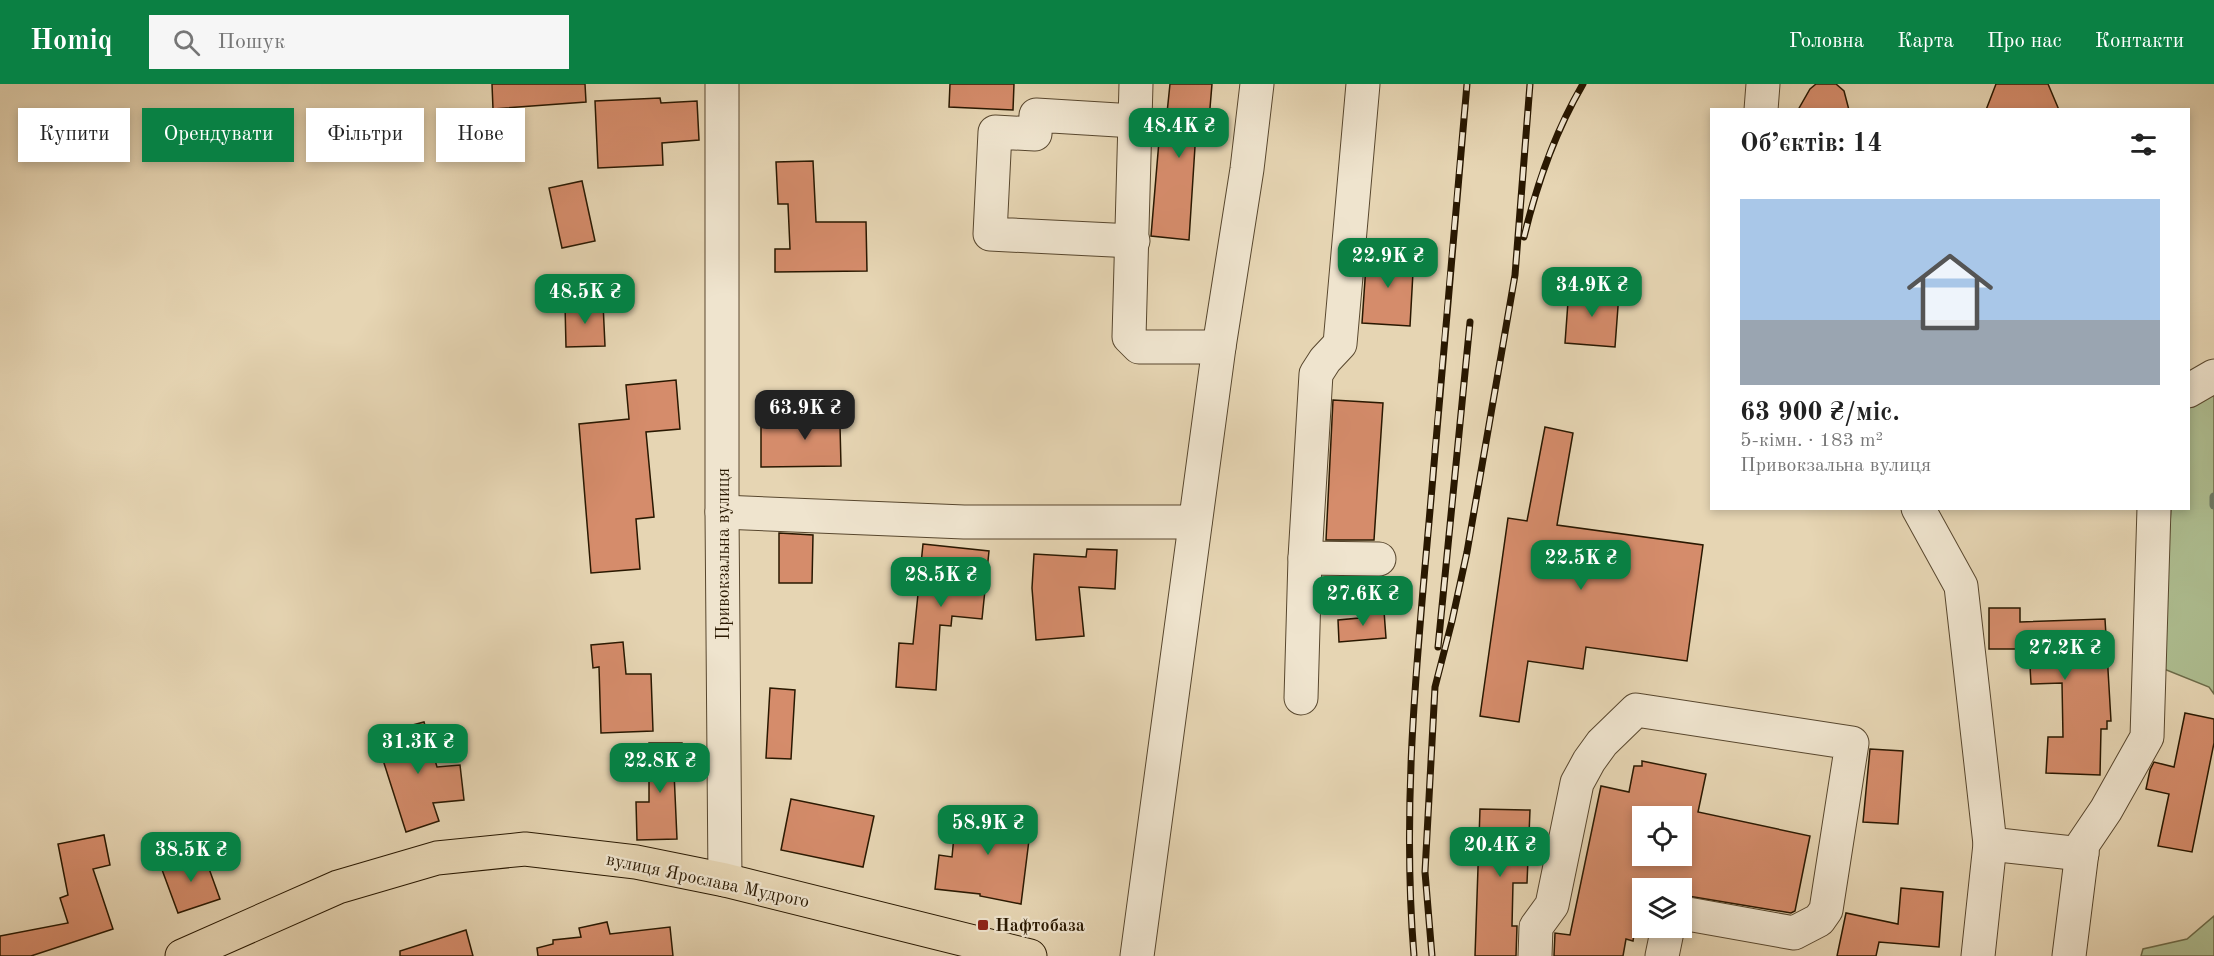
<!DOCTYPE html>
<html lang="uk">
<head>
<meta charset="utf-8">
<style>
	:root { --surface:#fff; --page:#f6f6f6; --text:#222; --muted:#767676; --accent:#0b8043 }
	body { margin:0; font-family:"Old Standard TT",serif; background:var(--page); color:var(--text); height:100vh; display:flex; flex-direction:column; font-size:22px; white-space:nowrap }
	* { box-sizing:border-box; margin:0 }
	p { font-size:20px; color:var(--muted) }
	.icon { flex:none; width:33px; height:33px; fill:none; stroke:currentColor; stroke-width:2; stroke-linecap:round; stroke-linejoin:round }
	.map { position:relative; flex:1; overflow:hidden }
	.side { position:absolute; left:1710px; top:24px; width:480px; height:402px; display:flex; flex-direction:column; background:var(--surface); border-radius:0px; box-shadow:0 3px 9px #0003 }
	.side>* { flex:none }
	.hud { position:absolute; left:18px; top:24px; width:570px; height:54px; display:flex; gap:12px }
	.fabs { position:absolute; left:1632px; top:722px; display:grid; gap:12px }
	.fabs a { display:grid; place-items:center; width:60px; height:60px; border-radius:0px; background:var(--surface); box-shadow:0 3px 9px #0003; font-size:30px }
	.price { position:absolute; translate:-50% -51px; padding:0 14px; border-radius:12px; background:var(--accent); color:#fff; font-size:20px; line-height:39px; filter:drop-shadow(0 2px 3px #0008) }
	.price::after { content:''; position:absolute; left:50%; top:36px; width:18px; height:14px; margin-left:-9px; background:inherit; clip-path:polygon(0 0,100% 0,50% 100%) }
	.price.current { background:#222; color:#fff }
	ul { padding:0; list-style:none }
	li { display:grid; align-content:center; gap:12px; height:318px; padding:0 30px }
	li span { display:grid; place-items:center; height:186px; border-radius:0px; color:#555 }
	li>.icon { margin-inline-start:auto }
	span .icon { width:108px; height:108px; fill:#fffc; stroke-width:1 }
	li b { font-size:26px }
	h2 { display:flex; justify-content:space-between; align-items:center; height:72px; padding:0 30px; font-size:26px }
	.chip { padding:0 21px; border-radius:0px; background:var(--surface); box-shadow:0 3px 9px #0003; font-size:21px; line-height:54px }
	.chip.current { background:var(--accent); color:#fff }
	header { display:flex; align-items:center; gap:36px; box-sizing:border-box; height:84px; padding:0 30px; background:var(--accent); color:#fff }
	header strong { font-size:28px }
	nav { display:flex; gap:33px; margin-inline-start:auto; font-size:21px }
	.search { width:420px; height:54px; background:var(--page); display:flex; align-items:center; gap:15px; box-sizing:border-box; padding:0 21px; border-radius:0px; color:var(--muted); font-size:22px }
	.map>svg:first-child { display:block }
	.green { fill:#aebe91; stroke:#6c6b49; stroke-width:1.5 }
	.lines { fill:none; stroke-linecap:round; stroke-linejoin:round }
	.stream { stroke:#6b7966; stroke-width:9 }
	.building { fill:#d58c6b; stroke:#291801; stroke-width:1.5; fill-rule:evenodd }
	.minor-casing { stroke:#58472e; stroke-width:35 }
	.major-casing { stroke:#291801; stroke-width:35 }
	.minor { stroke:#efe4ce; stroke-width:33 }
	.major { stroke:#e6d5b3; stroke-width:33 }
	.rail-casing { stroke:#291801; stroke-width:7 }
	.rail { stroke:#efe4ce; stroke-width:4.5; stroke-dasharray:14; stroke-linecap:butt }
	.poi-dot { fill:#8f2418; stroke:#efe4ce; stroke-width:2 }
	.labels { text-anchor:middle; stroke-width:4.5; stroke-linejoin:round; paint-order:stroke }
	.street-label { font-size:18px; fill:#291801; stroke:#efe4ce }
	.poi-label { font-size:18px; font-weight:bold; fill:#291801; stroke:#efe4ce; text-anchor:start }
</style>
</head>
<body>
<header>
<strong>Homiq</strong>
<div class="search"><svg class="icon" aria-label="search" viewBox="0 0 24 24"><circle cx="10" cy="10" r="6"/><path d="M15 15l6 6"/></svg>Пошук</div>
<nav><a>Головна</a><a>Карта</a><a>Про нас</a><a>Контакти</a></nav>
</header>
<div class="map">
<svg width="2214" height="872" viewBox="0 0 2214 872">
	<rect width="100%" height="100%" fill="#e6d5b3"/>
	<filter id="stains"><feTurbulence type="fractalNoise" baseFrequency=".00333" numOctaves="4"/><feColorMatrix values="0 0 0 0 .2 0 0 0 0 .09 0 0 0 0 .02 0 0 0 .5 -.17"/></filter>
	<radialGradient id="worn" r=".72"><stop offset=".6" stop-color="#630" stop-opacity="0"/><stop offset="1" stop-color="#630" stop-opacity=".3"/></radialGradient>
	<g class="green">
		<path d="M2214 307V610L2209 603 2159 583 2171 425 2188 424 2189 320Z"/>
		<path d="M2214 832V872H2141L2143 865 2187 855Z"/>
	</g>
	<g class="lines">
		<path class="stream" d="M2214 413V421"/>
	</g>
	<g class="building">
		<path d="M492 0H585L586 18 493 25Z"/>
		<path d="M950 0H1014L1013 26 949 23Z"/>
		<path d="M1170 0H1212L1208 48 1196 47 1189 156 1151 152 1159 57 1164 58Z"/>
		<path d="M1816 0H1836L1844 7 1849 26H1798L1810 5Z"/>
		<path d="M1996 0H2048L2059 26H1986Z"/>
		<path d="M660 14 661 19 697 17 699 56 662 59 663 81 598 84 595 17Z"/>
		<path d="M813 77 816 138H866L867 187 775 188V165H790L788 120H778L776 78Z"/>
		<path d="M582 97 595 157 562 164 549 104Z"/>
		<path d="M1367 167 1414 170 1410 242 1362 239Z"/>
		<path d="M1569 204 1619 209 1615 263 1565 259Z"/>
		<path d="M603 219 605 262 566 263 565 220Z"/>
		<path d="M676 296 680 345 646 348 654 433 636 435 640 485 591 489 579 340 629 335 626 301Z"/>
		<path d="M843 316V342H840L841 382 761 383V340H820V317Z"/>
		<path d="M1333 316 1383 319 1374 456H1326Z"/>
		<path d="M1545 343 1573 349 1557 441 1703 461 1687 577 1586 563 1583 585 1528 577 1519 638 1480 632 1508 434 1527 437Z"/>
		<path d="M779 449 813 451 812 499H779Z"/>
		<path d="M923 460 989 467 982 535 952 532 951 542 940 541 936 606 896 603 899 559 913 560Z"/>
		<path d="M1087 465 1117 466 1115 505 1079 503 1084 552 1036 556 1032 504 1034 470 1086 473Z"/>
		<path d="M1989 524H2020V538L2105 535 2111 637H2107V645H2101L2100 691 2046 689 2048 653H2063L2062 599 2031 600 2029 565H1989Z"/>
		<path d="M1384 527 1386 554 1339 558 1338 536 1359 534 1358 529Z"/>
		<path d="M623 558 626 590H651L653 647 601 649 599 583 593 584 591 561Z"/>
		<path d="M770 604 795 606 791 675 766 674Z"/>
		<path d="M2185 629 2214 635V659L2192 768 2158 762 2169 710 2146 705 2150 686 2154 678 2174 683Z"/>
		<path d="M424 638 437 683 460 681 464 716 433 719 439 737 406 748 375 651Z"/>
		<path d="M649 659H682V688H674L677 755 637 756 636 718H649Z"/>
		<path d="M1870 665 1903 667 1898 740 1863 738Z"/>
		<path d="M1642 677 1706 690 1698 728 1810 752 1795 827 1791 829 1682 811V804H1642L1633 857 1626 855 1623 872H1554L1555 849 1570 851 1601 702 1629 708 1634 682H1642ZM1642 732H1682V771H1642Z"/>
		<path d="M791 715 874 732 863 783 781 766Z"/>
		<path d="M969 722 1032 732 1021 820 980 812V810L935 805 939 771 952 773 954 752 963 753Z"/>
		<path d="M1480 725 1530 726 1527 799H1513L1512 842H1517L1516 872H1475Z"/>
		<path d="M104 751 110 781 93 785 113 845 31 872H0V852L68 839 60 814 68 811 58 760Z"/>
		<path d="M203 768 220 815 178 829 161 783Z"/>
		<path d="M1901 804 1943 808 1939 863 1879 858 1876 872H1837L1846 829 1898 840Z"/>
		<path d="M607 838 610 850 670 843 673 872H538L537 864 553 860V856L581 853 579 844Z"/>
		<path d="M466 846 473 872H400V867Z"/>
	</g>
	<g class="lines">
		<defs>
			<g id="minor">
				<path d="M722 0V428L725 796"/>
				<path d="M1136 0 1129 253 1139 263H1219"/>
				<path d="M1761 26 1763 0"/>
				<path d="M1133 157 990 150 995 48 1035 50 1036 31 1134 37"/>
				<path d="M2188 307 2214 292"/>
				<path d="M1918 424 1961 502 1990 760 2082 770"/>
				<path d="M722 428 964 438H1195"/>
				<path d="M1305 474 1379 475"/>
				<path d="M1301 614 1305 474 1316 290 1325 276 1340 260 1363 0"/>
				<path d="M1137 872 1219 263 1247 85 1257 0"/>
				<path d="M1535 872 1536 843 1552 821 1577 699 1589 677 1602 659 1636 626 1852 659 1826 826 1819 836 1794 849 1682 829"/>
				<path d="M1662 872 1668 843"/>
				<path d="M1978 872 1990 760"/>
				<path d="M2069 872 2083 760 2106 726 2147 653 2154 424"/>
			</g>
			<path id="major" d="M182 872 338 803 437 774 525 765 636 778 725 796 1030 872"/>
		</defs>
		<use href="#minor" class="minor-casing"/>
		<use href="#major" class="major-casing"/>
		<use href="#minor" class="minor"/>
		<use href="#major" class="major"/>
		<defs>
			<g id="rail">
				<path d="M1524 153C1537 99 1555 48 1583 0"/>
				<path d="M1438 563 1470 238"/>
				<path d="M1414 872C1402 727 1416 583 1429 438 1441 292 1454 146 1467 0"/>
				<path d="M1432 872 1425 788 1435 603 1452 537 1467 468 1515 191 1530 0"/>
			</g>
		</defs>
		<use href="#rail" class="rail-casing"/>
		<use href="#rail" class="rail"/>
	</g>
	<rect class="poi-dot" x="977" y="835" width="12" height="12" rx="3"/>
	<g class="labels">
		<g class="street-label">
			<text transform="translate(723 470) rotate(-90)" y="6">Привокзальна вулиця</text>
			<text transform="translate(708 796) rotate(12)" y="6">вулиця Ярослава Мудрого</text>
		</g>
		<g class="poi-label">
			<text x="995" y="847">Нафтобаза</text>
		</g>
	</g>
	<rect width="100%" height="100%" filter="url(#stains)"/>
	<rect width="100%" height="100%" fill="url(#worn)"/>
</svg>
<div class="fabs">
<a><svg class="icon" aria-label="locate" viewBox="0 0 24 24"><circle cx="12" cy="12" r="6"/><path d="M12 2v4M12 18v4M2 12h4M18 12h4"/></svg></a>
<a><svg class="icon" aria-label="layers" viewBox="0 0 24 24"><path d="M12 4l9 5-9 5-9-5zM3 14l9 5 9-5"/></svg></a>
</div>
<b class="price" style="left:1179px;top:75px">48.4K ₴</b>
<b class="price" style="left:1388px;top:205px">22.9K ₴</b>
<b class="price" style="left:1592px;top:234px">34.9K ₴</b>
<b class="price" style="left:585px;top:241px">48.5K ₴</b>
<b class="price current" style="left:805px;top:357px">63.9K ₴</b>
<b class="price" style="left:1581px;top:507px">22.5K ₴</b>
<b class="price" style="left:941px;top:524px">28.5K ₴</b>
<b class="price" style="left:1363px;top:543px">27.6K ₴</b>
<b class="price" style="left:2065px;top:597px">27.2K ₴</b>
<b class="price" style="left:418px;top:691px">31.3K ₴</b>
<b class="price" style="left:660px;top:710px">22.8K ₴</b>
<b class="price" style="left:988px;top:772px">58.9K ₴</b>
<b class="price" style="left:1500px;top:794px">20.4K ₴</b>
<b class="price" style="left:191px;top:799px">38.5K ₴</b>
<div class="hud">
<a class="chip">Купити</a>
<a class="chip current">Орендувати</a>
<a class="chip">Фільтри</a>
<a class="chip">Нове</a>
</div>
<section class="side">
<h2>Об’єктів: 14<svg class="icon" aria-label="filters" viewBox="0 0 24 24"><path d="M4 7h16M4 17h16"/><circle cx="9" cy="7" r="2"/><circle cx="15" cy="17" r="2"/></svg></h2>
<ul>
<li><span style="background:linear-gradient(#a9c7e8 65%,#9aa5b1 0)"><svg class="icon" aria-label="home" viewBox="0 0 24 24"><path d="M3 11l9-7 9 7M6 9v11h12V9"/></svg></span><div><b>63 900 ₴/міс.</b><p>5-кімн. · 183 m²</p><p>Привокзальна вулиця</p></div></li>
</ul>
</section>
</div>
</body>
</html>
